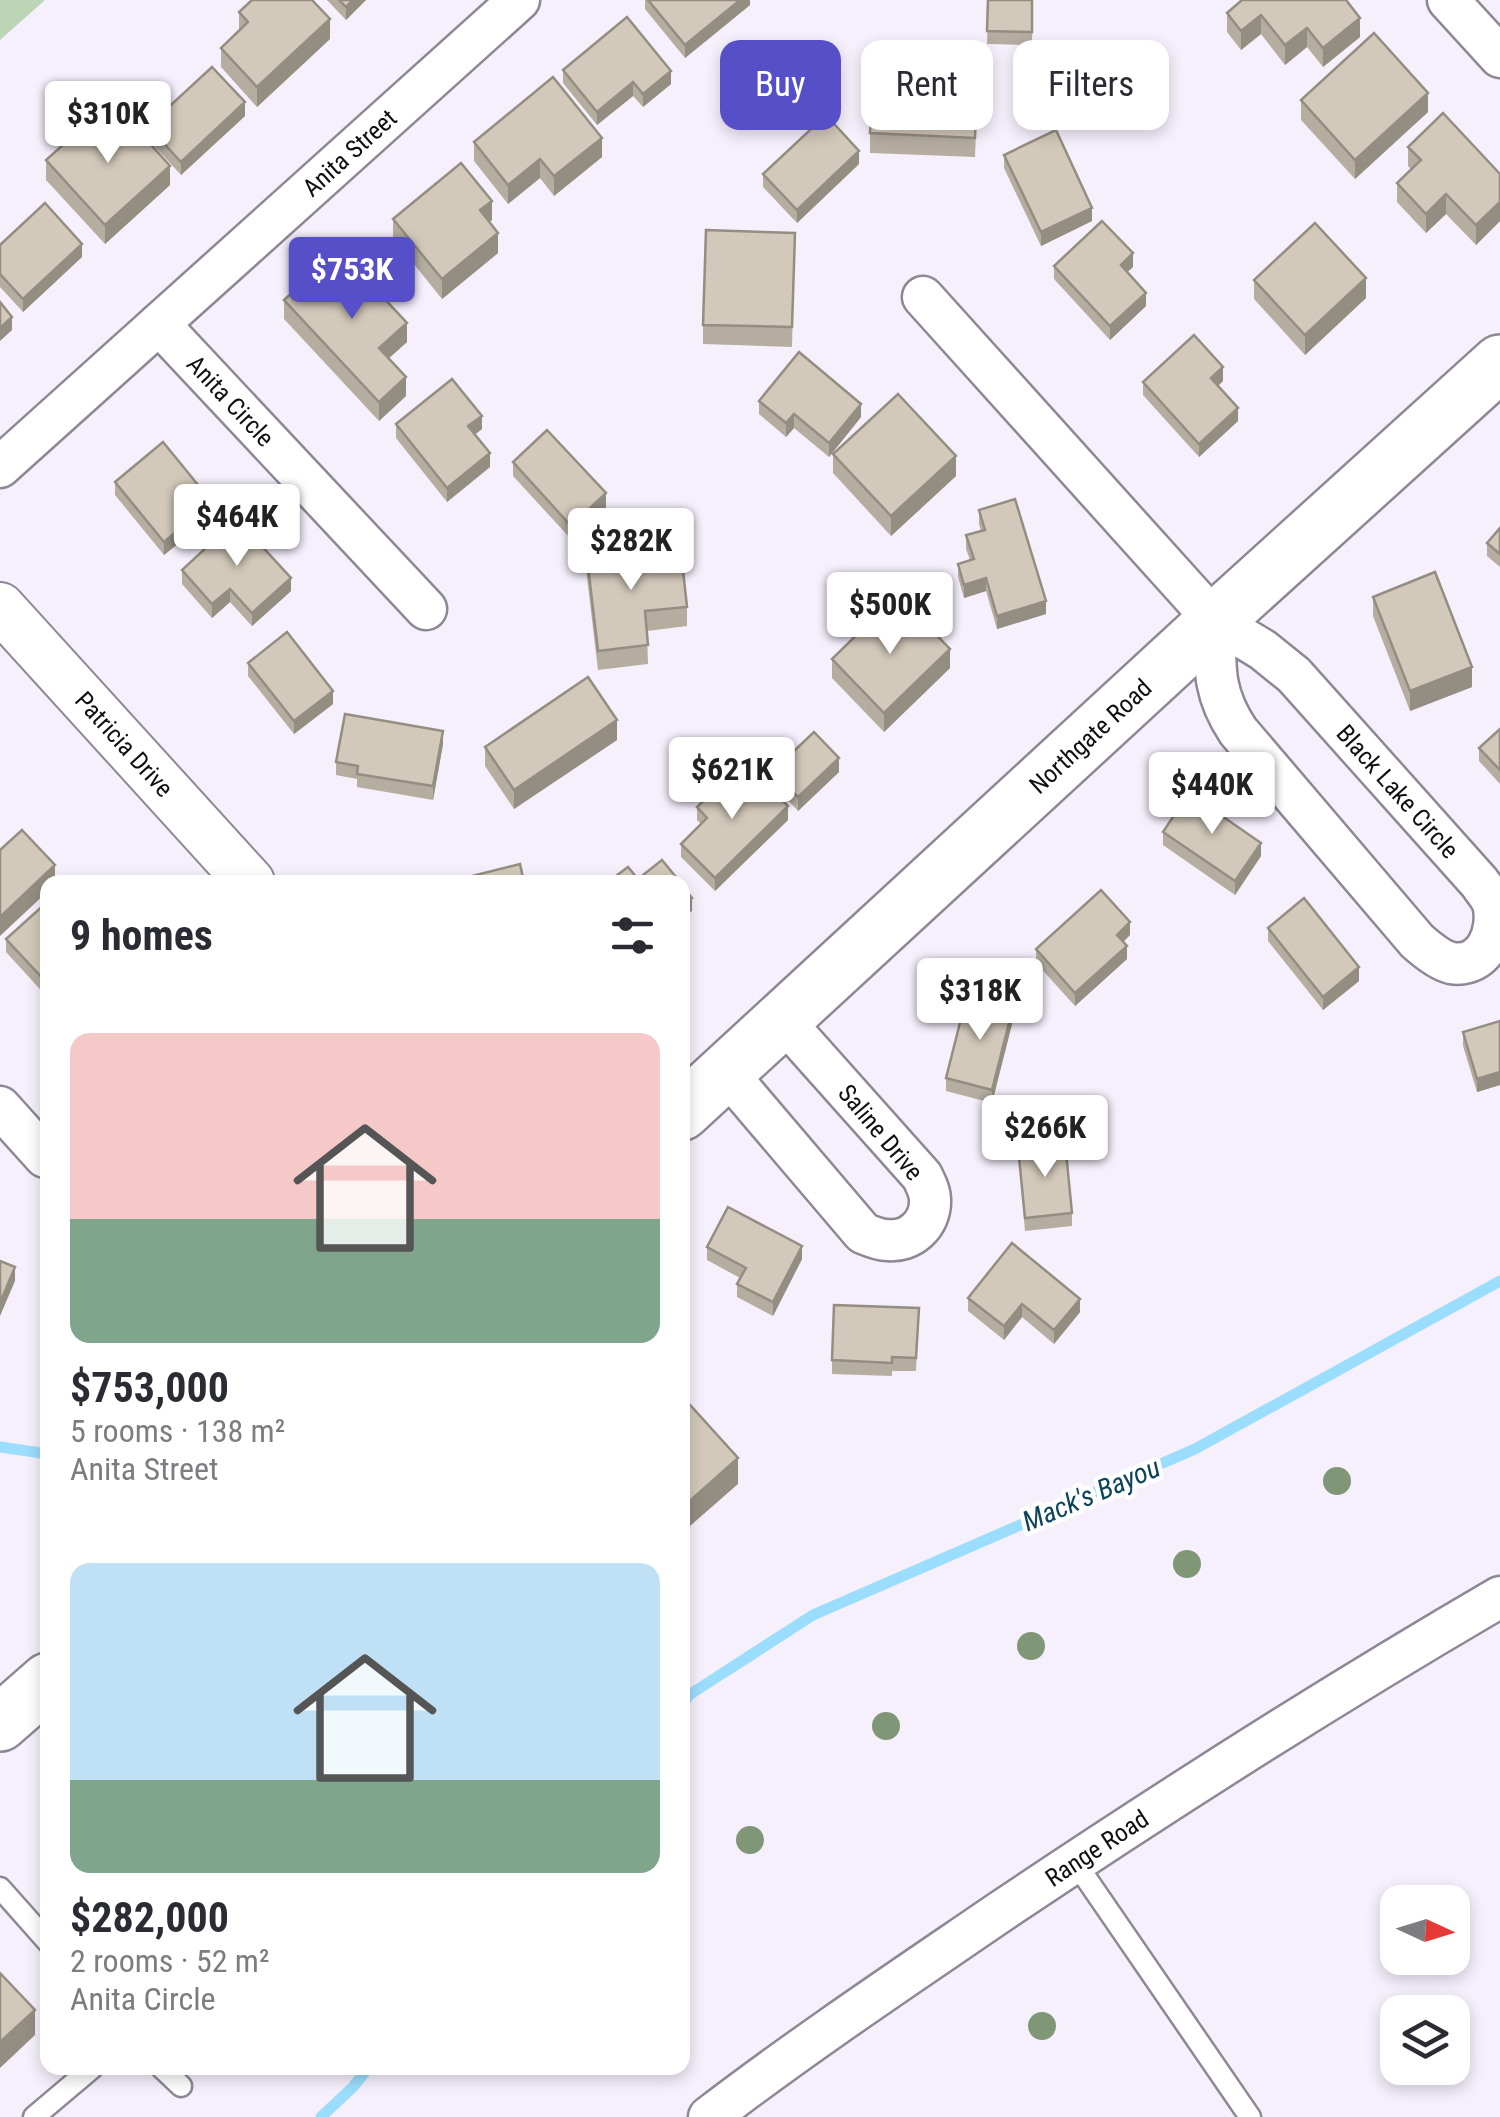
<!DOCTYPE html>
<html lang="en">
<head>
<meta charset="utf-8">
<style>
	:root { --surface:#fff; --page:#f2f2f3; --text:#2b2b33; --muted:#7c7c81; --accent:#564fc7 }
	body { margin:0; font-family:"Roboto Condensed",sans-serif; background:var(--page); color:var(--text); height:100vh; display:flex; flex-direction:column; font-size:38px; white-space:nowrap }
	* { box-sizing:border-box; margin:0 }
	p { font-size:32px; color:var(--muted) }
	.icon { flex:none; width:55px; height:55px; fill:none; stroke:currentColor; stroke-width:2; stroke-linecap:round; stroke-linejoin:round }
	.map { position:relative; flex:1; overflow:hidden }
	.panel { position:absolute; left:40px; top:875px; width:650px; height:1200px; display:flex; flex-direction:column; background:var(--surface); border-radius:20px; box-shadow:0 5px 15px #0003 }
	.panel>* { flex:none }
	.hud { position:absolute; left:720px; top:40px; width:630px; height:90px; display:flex; gap:20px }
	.needle { width:65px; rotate:94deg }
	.buttons { position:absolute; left:1380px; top:1885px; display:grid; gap:20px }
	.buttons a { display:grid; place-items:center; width:90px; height:90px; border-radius:20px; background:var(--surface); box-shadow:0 5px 15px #0003; font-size:50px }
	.price { position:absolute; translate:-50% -85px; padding:0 22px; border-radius:10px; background:#fff; color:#222; font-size:32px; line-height:65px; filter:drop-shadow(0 2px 5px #0008) }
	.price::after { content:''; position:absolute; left:50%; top:60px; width:30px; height:22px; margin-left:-15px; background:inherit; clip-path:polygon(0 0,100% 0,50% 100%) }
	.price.current { background:var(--accent); color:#fff }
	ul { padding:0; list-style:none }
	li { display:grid; align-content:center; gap:20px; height:530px; padding:0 30px }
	li span { display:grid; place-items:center; height:310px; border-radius:20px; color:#555 }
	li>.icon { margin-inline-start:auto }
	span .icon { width:180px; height:180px; fill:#fffc; stroke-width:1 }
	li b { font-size:42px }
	h2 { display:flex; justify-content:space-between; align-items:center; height:120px; padding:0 30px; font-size:42px }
	.chip { padding:0 35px; border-radius:20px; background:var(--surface); box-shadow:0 5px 15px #0003; font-size:35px; line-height:90px }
	.chip.current { background:var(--accent); color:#fff }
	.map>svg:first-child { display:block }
	.green { fill:#bcd5b4 }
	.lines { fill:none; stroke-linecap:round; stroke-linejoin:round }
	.stream { stroke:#9bddfd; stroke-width:11 }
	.service-casing { stroke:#8e8796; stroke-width:25 }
	.minor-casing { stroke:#8e8796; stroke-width:45 }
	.tertiary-casing { stroke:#8e8796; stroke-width:52 }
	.secondary-casing { stroke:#8e8796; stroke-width:60 }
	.service { stroke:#fff; stroke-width:20 }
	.minor { stroke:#fff; stroke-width:40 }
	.tertiary { stroke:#fff; stroke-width:48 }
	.secondary { stroke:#fff; stroke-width:55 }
	.tree { fill:#809777 }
	.wall { fill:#b5ada0 }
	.shaded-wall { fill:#948d82 }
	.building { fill:#d3c9ba; stroke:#948d82; stroke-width:2.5 }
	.labels { text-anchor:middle; stroke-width:9; stroke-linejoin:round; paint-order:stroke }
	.street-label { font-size:25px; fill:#100e13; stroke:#fff }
	.water-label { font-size:28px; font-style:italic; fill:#0c445a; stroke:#fff }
</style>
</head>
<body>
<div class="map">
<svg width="1500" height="2117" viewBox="0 0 1500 2117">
	<rect width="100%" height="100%" fill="#f6f0fd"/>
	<path class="green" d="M0 0H45L0 40Z"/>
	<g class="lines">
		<g class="stream">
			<path d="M0 1447 48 1454"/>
			<path d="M682 1705 689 1695 813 1615 1195 1449 1500 1281"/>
			<path d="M321 2117 353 2087 368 2068"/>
		</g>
		<defs>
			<g id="service">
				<path d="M1075 1862 1250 2117"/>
				<path d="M0 1888 48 1942"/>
				<path d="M162 2068 181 2086"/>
				<path d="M34 2117 92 2068"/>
			</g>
			<g id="minor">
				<path d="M1448 0 1500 57"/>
				<path id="s1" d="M923 297 1215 621 1263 650 1294 675 1479 882C1484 889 1490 896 1493 903 1500 931 1485 969 1451 963 1439 960 1426 949 1417 941L1238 731C1212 692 1215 666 1215 621"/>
				<path id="s2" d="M159 324 426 609"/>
				<path id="s3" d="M0 467 519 0"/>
				<path d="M726 1072 863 1233C870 1236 879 1240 887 1240 910 1243 931 1224 930 1200 930 1192 926 1184 922 1176L782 1019"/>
				<path d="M0 1107 45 1157"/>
				<path id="s4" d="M709 2117C803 2045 902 1979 1000 1912 1164 1802 1330 1696 1500 1597"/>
			</g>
			<g id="tertiary">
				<path id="s5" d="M0 607 250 882"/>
			</g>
			<g id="secondary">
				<path id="s6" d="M682 1112 1215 621 1500 363"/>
				<path d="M0 1723 48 1681"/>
			</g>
		</defs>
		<use href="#service" class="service-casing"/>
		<use href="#minor" class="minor-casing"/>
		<use href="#tertiary" class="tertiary-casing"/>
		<use href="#secondary" class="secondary-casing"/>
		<use href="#service" class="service"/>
		<use href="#minor" class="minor"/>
		<use href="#tertiary" class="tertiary"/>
		<use href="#secondary" class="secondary"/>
	</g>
	<g class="tree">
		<circle cx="1337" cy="1481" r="14"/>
		<circle cx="1187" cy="1564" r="14"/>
		<circle cx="1031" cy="1646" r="14"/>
		<circle cx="886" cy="1726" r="14"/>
		<circle cx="750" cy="1840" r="14"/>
		<circle cx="1042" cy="2026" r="14"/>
	</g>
	<g class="wall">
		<path d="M327 0H366L346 20Z"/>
		<path d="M645 0H750V5L685 58 645 9Z"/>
		<path d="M988 0H1033L1032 45 987 44Z"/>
		<path d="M1242 0 1360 37 1323 67 1307 47 1285 65 1261 34 1241 50 1227 32V13Z"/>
		<path d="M239 12 330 39 257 107 221 67V48L239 30Z"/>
		<path d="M563 70 671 84 643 107 633 96 597 125 563 83Z"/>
		<path d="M918 81H978L975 157 870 153V133Z"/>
		<path d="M1301 100 1428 112 1355 179 1301 120Z"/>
		<path d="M245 116 181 175 148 139V126Z"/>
		<path d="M474 142 602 157 554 196 540 178 508 204 474 161Z"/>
		<path d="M1408 147 1500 174V221L1476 245 1446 214 1426 233 1397 202V183L1411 169 1408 166Z"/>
		<path d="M1004 155 1092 221 1041 246 1004 168Z"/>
		<path d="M46 160 170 185 105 244 46 180Z"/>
		<path d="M859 164 797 223 763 187V174Z"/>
		<path d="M393 219 492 220 489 222 498 253 442 299 393 238Z"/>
		<path d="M795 233 792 347 703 344V325Z"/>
		<path d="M0 245 82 257 23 312 0 287Z"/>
		<path d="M1054 266 1133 267 1127 272 1146 306 1110 340 1054 279Z"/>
		<path d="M350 279 388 302 407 342 389 358 406 396 379 421 284 319V300Z"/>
		<path d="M1254 280 1366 298 1305 355 1254 299Z"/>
		<path d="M1223 381 1218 386 1238 421 1199 457 1143 395V382Z"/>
		<path d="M759 401 861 417 829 457 794 428 786 437 759 414Z"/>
		<path d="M396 424 482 429 475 434 490 467 447 502 396 438Z"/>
		<path d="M833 454 956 476 891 536 833 473Z"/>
		<path d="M513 462 606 507 571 539 513 476Z"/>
		<path d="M115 482 212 516 164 555 115 495Z"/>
		<path d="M979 510 1046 614 997 629 986 591 964 598 958 577V564L970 560 966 549V535L981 531 979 524Z"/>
		<path d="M1500 528V567L1487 556V543Z"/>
		<path d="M586 549 635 557 687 607V626L647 631 648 664 598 670 586 569Z"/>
		<path d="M182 570 291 591 252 626 230 602 212 618 182 584Z"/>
		<path d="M1373 597 1472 687 1410 711 1373 616Z"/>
		<path d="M901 624 950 668 884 732 832 678V659Z"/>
		<path d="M248 663 333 704 294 734 248 676Z"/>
		<path d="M1500 729V784L1479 761V748Z"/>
		<path d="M617 740 514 809 485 766V747Z"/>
		<path d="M443 744 433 800 357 787V779L336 775V762Z"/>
		<path d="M773 771 839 772 798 811 773 784Z"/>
		<path d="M738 790 788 820 715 891 681 857V844L701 824 697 820V807Z"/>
		<path d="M1163 832 1261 856 1235 895 1163 845Z"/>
		<path d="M48 905V998L6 952V939Z"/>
		<path d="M1268 928 1359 981 1323 1010 1268 941Z"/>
		<path d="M1130 935 1123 942 1127 959 1075 1006 1036 963V949Z"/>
		<path d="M1013 1020 992 1103 946 1091V1078Z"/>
		<path d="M1500 1021V1085L1477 1092 1463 1046V1032Z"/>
		<path d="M1018 1147 1072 1213V1226L1025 1231Z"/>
		<path d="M707 1247 802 1259 773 1316 737 1297V1284L740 1278 707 1260Z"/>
		<path d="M968 1298 1080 1312 1054 1344 1022 1317 1004 1340 968 1311Z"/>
		<path d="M919 1308 916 1371H892V1376L832 1374V1360Z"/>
	</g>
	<g class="shaded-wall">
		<path d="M353 0H366L346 20V7Z"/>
		<path d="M740 0H750V5L685 58V45Z"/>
		<path d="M1261 15V34L1241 50V31Z"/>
		<path d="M1360 18V37L1323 67V48Z"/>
		<path d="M330 19V39L257 107V87Z"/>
		<path d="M1307 28V47L1285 65V45Z"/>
		<path d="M671 71V84L643 107V94Z"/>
		<path d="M633 82V96L597 125V112Z"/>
		<path d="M1428 93V112L1355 179V160Z"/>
		<path d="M245 102V116L181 175V162Z"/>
		<path d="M602 138V157L554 196V176Z"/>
		<path d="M859 151V164L797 223V210Z"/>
		<path d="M540 159V178L508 204V185Z"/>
		<path d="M170 166V185L105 244V225Z"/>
		<path d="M1446 194V214L1426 233V214Z"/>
		<path d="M492 201V220L480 230V210Z"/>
		<path d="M1500 202V221L1476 245V225Z"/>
		<path d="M1092 208V221L1041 246V232Z"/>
		<path d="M498 233V253L442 299V279Z"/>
		<path d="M82 244V257L23 312V299Z"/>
		<path d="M1133 253V267L1121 278V265Z"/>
		<path d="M1366 278V298L1305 355V335Z"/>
		<path d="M1146 293V306L1110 340V326Z"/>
		<path d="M12 317V330L0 341V328Z"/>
		<path d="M407 323V342L379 367V348Z"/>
		<path d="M1223 367V381L1211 392V378Z"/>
		<path d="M406 377V396L379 421V402Z"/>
		<path d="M861 404V417L829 457V443Z"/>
		<path d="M1238 408V421L1199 457V444Z"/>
		<path d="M794 414V428L786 437V423Z"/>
		<path d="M482 416V429L468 440V426Z"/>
		<path d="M490 453V467L447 502V488Z"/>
		<path d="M956 456V476L891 536V516Z"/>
		<path d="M606 493V507L571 539V526Z"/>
		<path d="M212 502V516L164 555V542Z"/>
		<path d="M291 578V591L252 626V613Z"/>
		<path d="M986 578V591L964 598V585Z"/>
		<path d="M230 589V602L212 618V604Z"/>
		<path d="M1046 601V614L997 629V616Z"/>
		<path d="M950 649V668L884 732V713Z"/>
		<path d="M1472 667V687L1410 711V691Z"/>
		<path d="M333 691V704L294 734V721Z"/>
		<path d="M617 720V740L514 809V790Z"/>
		<path d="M443 731V744L433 800V786Z"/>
		<path d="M839 758V772L798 811V797Z"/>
		<path d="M788 806V820L715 891V878Z"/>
		<path d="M1261 843V856L1235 895V881Z"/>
		<path d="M55 865V882H48V891L0 936V917Z"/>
		<path d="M692 898V911L682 918V905Z"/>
		<path d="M1130 922V935L1117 948V935Z"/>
		<path d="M1127 946V959L1075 1006V993Z"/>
		<path d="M1359 967V981L1323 1010V997Z"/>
		<path d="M1013 1007V1020L992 1103V1090Z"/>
		<path d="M1500 1072V1085L1477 1092V1079Z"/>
		<path d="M802 1246V1259L773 1316V1302Z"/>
		<path d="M15 1267V1281L0 1316V1303Z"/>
		<path d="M1080 1299V1312L1054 1344V1330Z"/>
		<path d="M1022 1304V1317L1004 1340V1326Z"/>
		<path d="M738 1458V1484L682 1533V1508Z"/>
		<path d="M35 2010V2035L0 2068V2042Z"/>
	</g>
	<g class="building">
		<path d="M252 0H312L330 19 257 87 221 48 248 22 239 12Z"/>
		<path d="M339 0H353L346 7Z"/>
		<path d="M648 0H740L685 45Z"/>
		<path d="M988 0H1032V32L987 31Z"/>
		<path d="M1242 0H1346L1360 18 1323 48 1307 28 1285 45 1261 15 1241 31 1227 13Z"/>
		<path d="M627 17 671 71 643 94 633 82 597 112 563 70Z"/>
		<path d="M1374 33 1428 93 1355 160 1301 100Z"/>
		<path d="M919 59 978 61 975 138 870 133 873 79 918 81Z"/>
		<path d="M212 67 245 102 181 162 148 126Z"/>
		<path d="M553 77 602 138 554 176 540 159 508 185 474 142Z"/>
		<path d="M102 110 124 134 134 126 170 166 105 225 46 160Z"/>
		<path d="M1443 113 1500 174V202L1476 225 1446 194 1426 214 1397 183 1421 160 1408 147Z"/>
		<path d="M826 115 859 151 797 210 763 174Z"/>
		<path d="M1056 130 1092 208 1041 232 1004 155Z"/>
		<path d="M461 163 492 201 480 210 498 233 442 279 393 219Z"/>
		<path d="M45 203 82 244 23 299 0 274V245Z"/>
		<path d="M1102 221 1133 253 1121 265 1146 293 1110 326 1054 266Z"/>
		<path d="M1315 223 1366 278 1305 335 1254 280Z"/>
		<path d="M706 230 795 233 792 327 703 325Z"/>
		<path d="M330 257 350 279 365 265 388 289 381 295 407 323 379 348 406 377 379 402 284 300Z"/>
		<path d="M0 302 12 317 0 328Z"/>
		<path d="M1194 335 1223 367 1211 378 1238 408 1199 444 1143 382Z"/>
		<path d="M799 352 861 404 829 443 794 414 786 423 759 401Z"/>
		<path d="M452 379 482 416 468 426 490 453 447 488 396 424Z"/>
		<path d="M898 394 956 456 891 516 833 454Z"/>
		<path d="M547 430 606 493 571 526 513 462Z"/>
		<path d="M163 442 212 502 164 542 115 482Z"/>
		<path d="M1015 499 1046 601 997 616 986 578 964 585 958 564 974 559 966 535 985 530 979 510Z"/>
		<path d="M237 519 291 578 252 613 230 589 212 604 182 570Z"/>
		<path d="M1500 528V554L1487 543Z"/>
		<path d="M634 544 635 557 681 552 687 607 645 611 648 645 598 651 586 549Z"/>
		<path d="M1435 572 1472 667 1410 691 1373 597Z"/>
		<path d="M885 607 901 624 914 612 950 649 884 713 832 659Z"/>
		<path d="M287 632 333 691 294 721 248 663Z"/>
		<path d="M588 677 617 720 514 790 485 747Z"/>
		<path d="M345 714 443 731 433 786 357 774 358 766 336 762Z"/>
		<path d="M1500 729V770L1479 748Z"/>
		<path d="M814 732 839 758 798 797 773 771Z"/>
		<path d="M755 773 788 806 715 878 681 844 707 818 697 807 727 778 738 790Z"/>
		<path d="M1189 793 1261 843 1235 881 1163 832Z"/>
		<path d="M22 830 55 865 0 917V850Z"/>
		<path d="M662 860 680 882H608L628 867 638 879Z"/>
		<path d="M520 864 524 882H448Z"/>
		<path d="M682 886 692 898 682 905Z"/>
		<path d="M1101 890 1130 922 1117 935 1127 946 1075 993 1036 949Z"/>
		<path d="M1304 898 1359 967 1323 997 1268 928Z"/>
		<path d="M46 903 48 905V984L6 939Z"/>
		<path d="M967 995 1013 1007 992 1090 946 1078Z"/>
		<path d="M1500 1021V1072L1477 1079 1463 1032Z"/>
		<path d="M1065 1142 1072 1213 1025 1218 1018 1147Z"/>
		<path d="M728 1207 802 1246 773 1302 737 1284 746 1268 707 1247Z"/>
		<path d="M1012 1243 1080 1299 1054 1330 1022 1304 1004 1326 968 1298Z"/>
		<path d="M0 1261 15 1267 0 1303Z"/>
		<path d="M834 1305 919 1308 916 1358 892 1357V1363L832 1360Z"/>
		<path d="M682 1396 738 1458 682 1508Z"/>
		<path d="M0 1973 35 2010 0 2042Z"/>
	</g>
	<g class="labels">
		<g class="street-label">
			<text dy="9" stroke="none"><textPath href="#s3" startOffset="470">Anita Street</textPath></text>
			<text dy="9" stroke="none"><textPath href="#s2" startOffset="105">Anita Circle</textPath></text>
			<text dy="9" stroke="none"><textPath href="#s6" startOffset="555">Northgate Road</textPath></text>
			<text dy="9" stroke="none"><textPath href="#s5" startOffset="185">Patricia Drive</textPath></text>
			<text dy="9" stroke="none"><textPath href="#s1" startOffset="688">Black Lake Circle</textPath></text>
			<text transform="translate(881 1132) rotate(50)" y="9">Saline Drive</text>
			<text dy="9" stroke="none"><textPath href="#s4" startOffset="472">Range Road</textPath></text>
		</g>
		<g class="water-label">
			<text transform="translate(1091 1494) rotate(-23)" y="10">Mack's Bayou</text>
		</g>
	</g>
</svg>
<div class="buttons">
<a><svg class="needle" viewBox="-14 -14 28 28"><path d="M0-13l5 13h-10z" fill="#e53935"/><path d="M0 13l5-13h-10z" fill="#7c7c81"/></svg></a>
<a><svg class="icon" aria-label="layers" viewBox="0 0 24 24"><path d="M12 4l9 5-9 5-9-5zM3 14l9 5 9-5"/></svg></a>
</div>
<b class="price" style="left:108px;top:166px">$310K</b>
<b class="price current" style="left:352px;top:322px">$753K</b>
<b class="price" style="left:237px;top:569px">$464K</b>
<b class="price" style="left:631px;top:593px">$282K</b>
<b class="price" style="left:890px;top:657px">$500K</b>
<b class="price" style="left:732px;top:822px">$621K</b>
<b class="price" style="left:1212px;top:837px">$440K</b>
<b class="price" style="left:980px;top:1043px">$318K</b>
<b class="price" style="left:1045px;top:1180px">$266K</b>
<div class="hud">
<a class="chip current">Buy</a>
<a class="chip">Rent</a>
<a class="chip">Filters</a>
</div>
<section class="panel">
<h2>9 homes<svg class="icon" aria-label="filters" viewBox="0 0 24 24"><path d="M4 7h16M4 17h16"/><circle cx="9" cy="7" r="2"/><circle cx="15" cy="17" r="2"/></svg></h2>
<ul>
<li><span style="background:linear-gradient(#f6c9c9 60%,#7fa58c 0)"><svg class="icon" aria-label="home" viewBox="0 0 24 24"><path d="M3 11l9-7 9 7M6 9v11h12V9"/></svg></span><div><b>$753,000</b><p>5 rooms · 138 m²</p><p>Anita Street</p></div></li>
<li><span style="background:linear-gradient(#bfe0f5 70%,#7fa58c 0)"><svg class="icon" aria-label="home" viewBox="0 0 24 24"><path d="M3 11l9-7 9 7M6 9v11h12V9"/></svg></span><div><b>$282,000</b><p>2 rooms · 52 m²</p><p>Anita Circle</p></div></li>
</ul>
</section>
</div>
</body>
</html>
